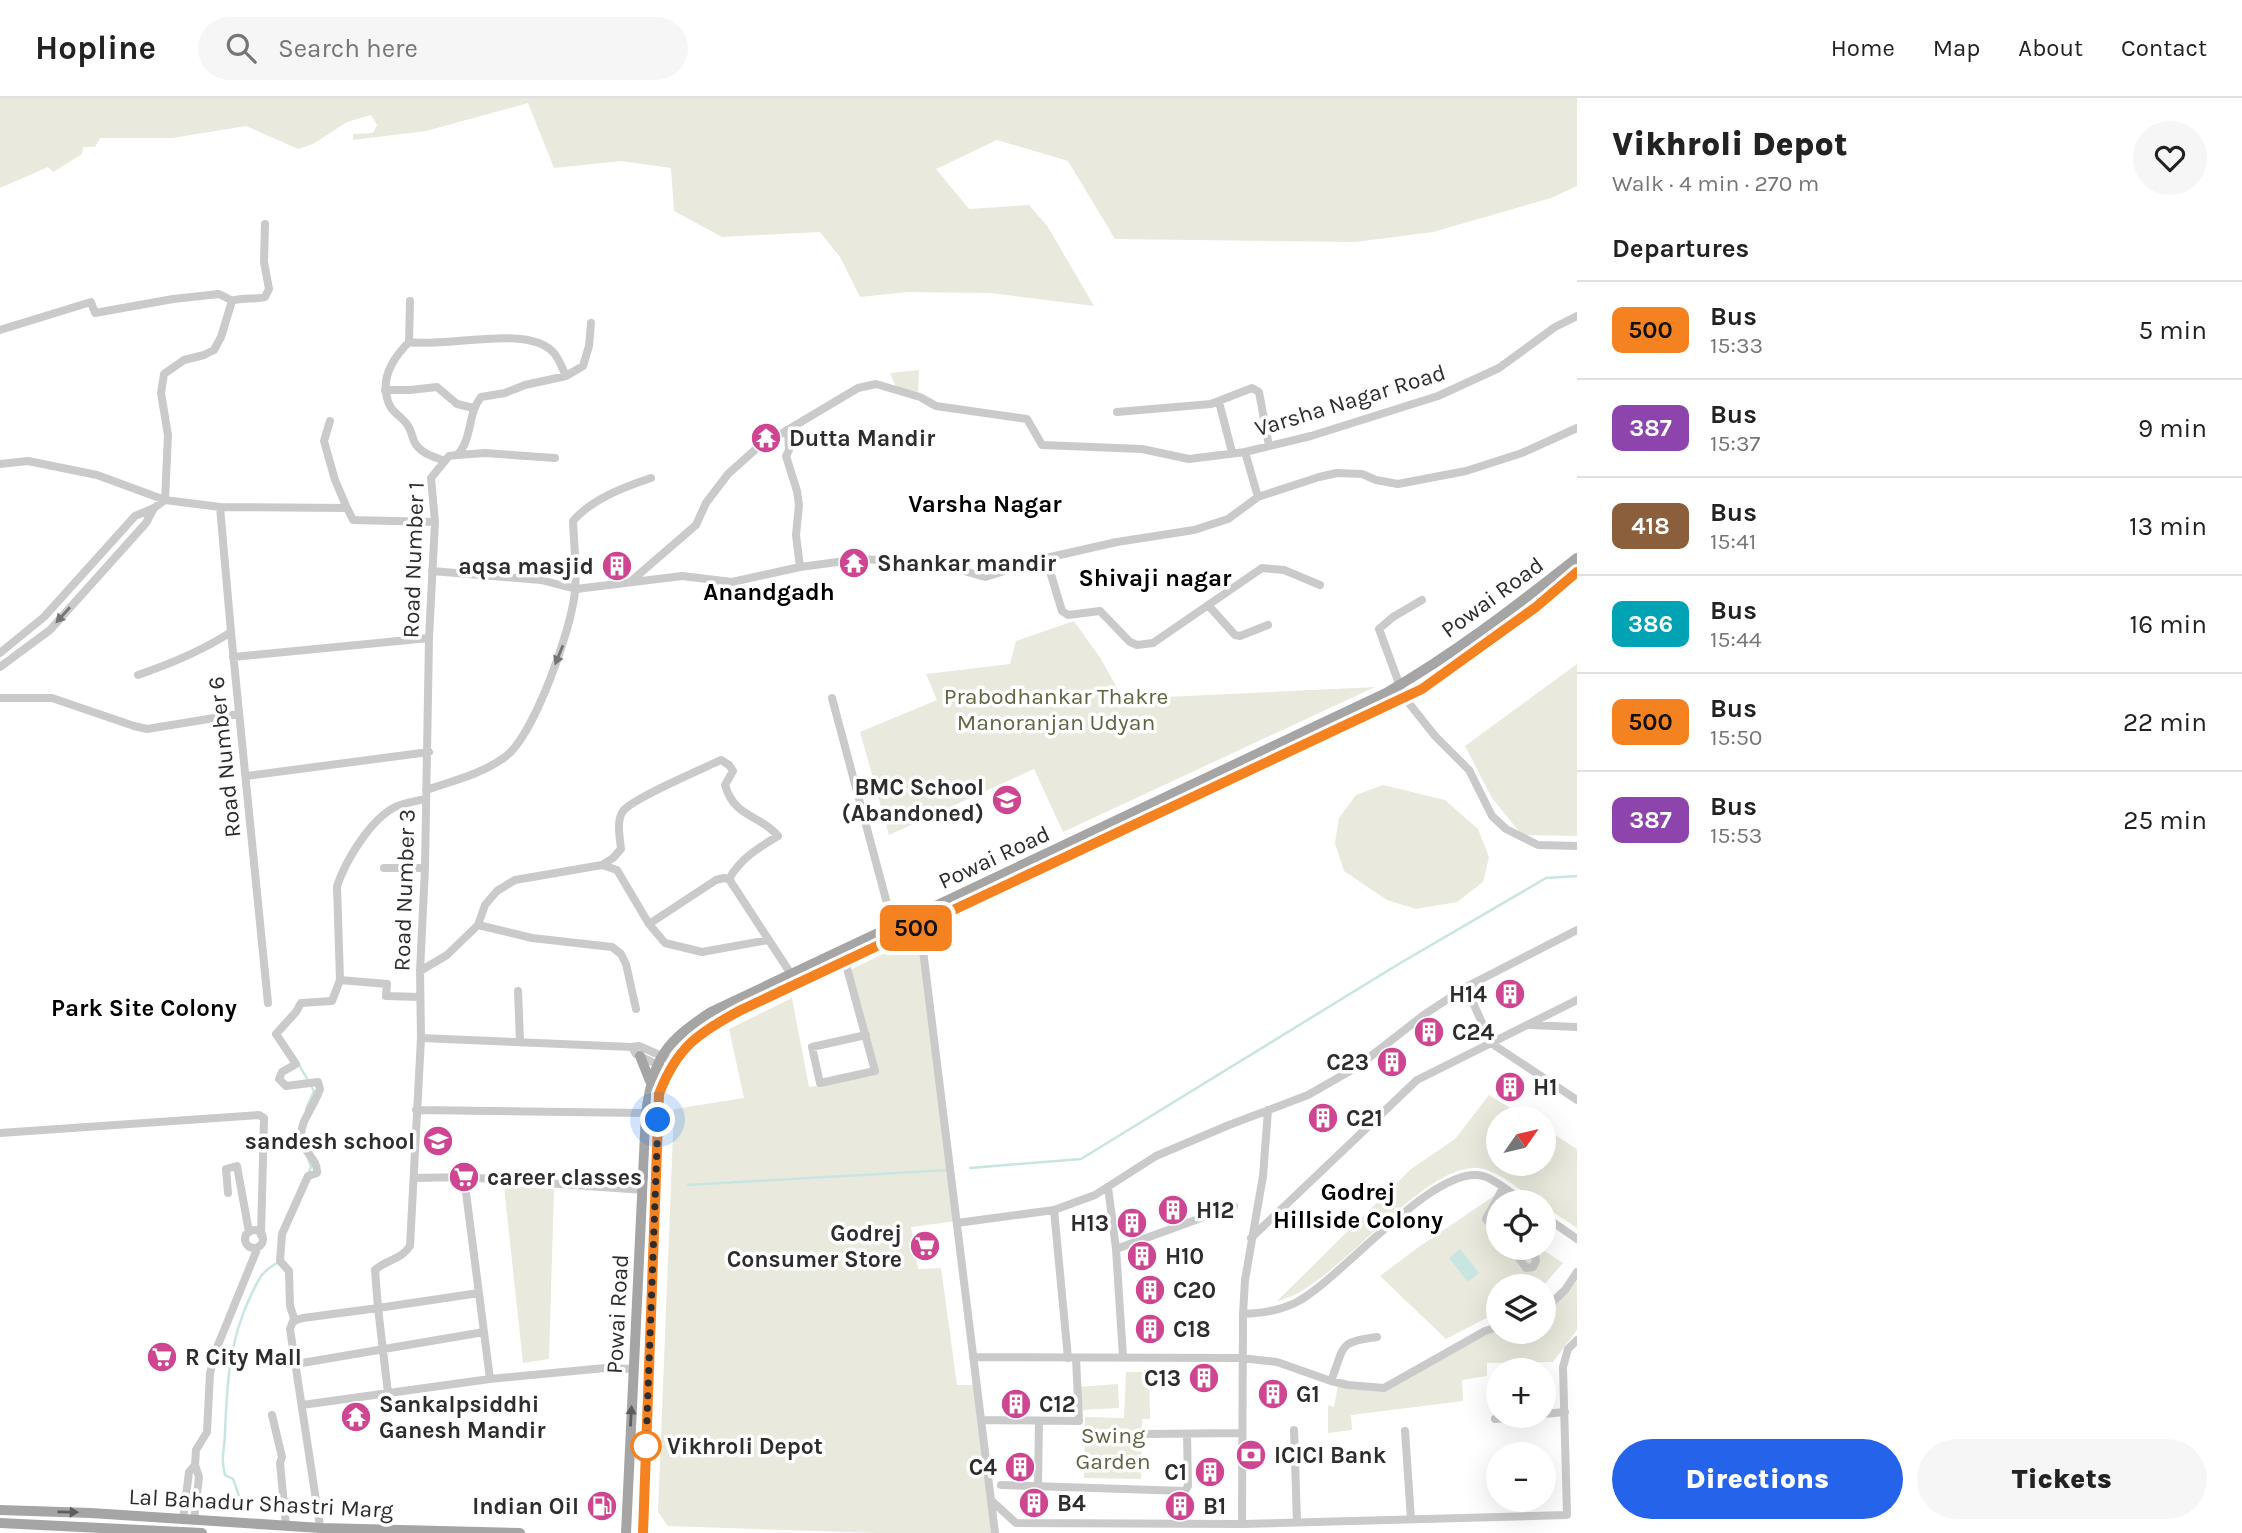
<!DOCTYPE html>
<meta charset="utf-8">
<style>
body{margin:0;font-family:Karla,sans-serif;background:#f6f6f6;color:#222;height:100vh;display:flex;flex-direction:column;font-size:26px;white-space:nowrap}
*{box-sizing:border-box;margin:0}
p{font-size:23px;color:#767676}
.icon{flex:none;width:38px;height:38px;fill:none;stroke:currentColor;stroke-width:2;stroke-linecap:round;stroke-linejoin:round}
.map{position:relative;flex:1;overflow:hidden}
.drawer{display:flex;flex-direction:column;background:#fff;width:665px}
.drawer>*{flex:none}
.badge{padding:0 14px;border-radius:10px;font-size:24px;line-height:46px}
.needle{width:46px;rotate:56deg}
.buttons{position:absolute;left:1486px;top:1008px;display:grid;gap:14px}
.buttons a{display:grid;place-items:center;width:70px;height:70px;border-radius:50%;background:#fff;box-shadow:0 7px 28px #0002;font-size:35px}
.you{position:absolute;width:35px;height:35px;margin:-18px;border:5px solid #fff;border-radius:50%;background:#1a73e8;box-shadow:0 0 0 10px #1a73e833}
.map>.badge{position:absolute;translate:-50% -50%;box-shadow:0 0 0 4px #fff}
h2{padding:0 35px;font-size:26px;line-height:63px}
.round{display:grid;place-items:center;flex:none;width:74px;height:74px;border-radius:37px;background:#f6f6f6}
.head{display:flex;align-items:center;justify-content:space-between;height:119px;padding:0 35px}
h1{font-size:33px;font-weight:800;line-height:52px}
.action{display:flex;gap:14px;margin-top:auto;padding:14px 35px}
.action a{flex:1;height:80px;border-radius:42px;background:#2563eb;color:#fff;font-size:28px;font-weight:800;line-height:80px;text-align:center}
.action a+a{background:#f6f6f6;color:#222}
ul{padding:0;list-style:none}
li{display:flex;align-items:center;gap:21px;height:98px;padding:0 35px;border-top:2px solid #e0e0e0}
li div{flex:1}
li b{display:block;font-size:26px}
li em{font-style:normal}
li .badge{min-width:77px;font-weight:700;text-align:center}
header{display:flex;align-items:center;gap:42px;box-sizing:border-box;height:98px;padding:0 35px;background:#fff;border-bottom:2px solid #e0e0e0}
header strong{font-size:33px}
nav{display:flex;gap:38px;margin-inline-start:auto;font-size:24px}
.search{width:490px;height:63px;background:#f6f6f6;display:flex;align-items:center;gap:18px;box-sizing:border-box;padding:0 24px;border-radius:38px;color:#767676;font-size:26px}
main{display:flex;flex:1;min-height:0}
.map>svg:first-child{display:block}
</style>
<header>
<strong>Hopline</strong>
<div class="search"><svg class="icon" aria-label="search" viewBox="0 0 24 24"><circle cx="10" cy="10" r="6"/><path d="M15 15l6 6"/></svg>Search here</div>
<nav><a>Home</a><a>Map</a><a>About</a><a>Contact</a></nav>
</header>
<main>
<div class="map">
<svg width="1577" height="1435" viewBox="0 0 1577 1435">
<rect width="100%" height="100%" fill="#fff"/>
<path fill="#e9e9dd" d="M0,0H1577V88L1551,100L1433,134L1355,144L1115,141L1068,63L997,42L936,71L969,111L1029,107L1048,129L1094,208L991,195L907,194L860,199L840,159L820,134L722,139L674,113L671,70L621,63L554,70L528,5L426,33L353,42V36L373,35L377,27L371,17L347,24L313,46L298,51L246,28L172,40H100L95,49H83L82,56L53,74L48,69L0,90Z
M919,272L918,294L896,289L890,275Z
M1074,523L1101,561L1123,601L1375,589L1063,734L1034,671L889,737L860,634L937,602L926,576L1010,566L1016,543Z
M1577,566V738L1522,737L1492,700L1465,648Z
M1383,687L1445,702L1478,731L1489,759L1483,784L1457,804L1416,811L1387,802L1344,773L1335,745L1339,720L1356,697Z
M922,837L957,1123L911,1129L918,1171L941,1170L957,1287H976L991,1435H878L668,1428L658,1414L674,1011L744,1000L729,931L792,900L809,989L873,978L850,872Z
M1489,997L1527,1020H1498V1066H1544V1030L1577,1051V1130L1544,1108V1104H1538C1522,1094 1505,1078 1487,1072C1429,1052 1338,1191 1277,1203L1411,1071L1455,1041Z
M504,1088L554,1091L549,1261L523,1265Z
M1497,1096L1508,1103L1498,1104V1150H1540L1563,1165L1543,1188H1498V1214L1446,1241L1380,1178L1420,1148Z
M1577,1178V1232L1553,1264L1487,1265V1278L1462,1282L1463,1303L1351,1317L1352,1332L1328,1335V1307L1334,1309L1338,1287H1386L1498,1231V1234H1544V1210Z
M1126,1274H1149L1150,1321H1142L1141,1381L1084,1380L1085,1319L1124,1320Z
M1118,1286L1119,1310L1080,1312L1078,1289Z"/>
<path fill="#c8e5e2" d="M1460,1151L1479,1175L1468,1184L1449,1160Z"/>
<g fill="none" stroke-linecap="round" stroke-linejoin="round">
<path stroke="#c8e5e2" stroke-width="2.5" d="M298,965L314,993L306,1011
M307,1057L311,1069L309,1074
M970,1070L1081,1061L1397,867L1546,780L1577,778
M688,1087L948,1072
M243,1409L233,1381L225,1377C220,1357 225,1353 225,1334C227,1285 229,1243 251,1197C259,1181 261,1174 277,1165"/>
<path stroke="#cacaca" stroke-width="8" d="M410,203L409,244C392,261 378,283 390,308C394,316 404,320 408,328C411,332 412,338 414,343C419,355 434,359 445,363
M0,232L91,204L95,215L173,201L219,196L233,203
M409,244C445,250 528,226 553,254C559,260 562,270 566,278
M385,292H410L437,289L457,306L474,310
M1219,304L1232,354
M1117,314L1211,306L1252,290L1259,294L1269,348
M330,323L324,343L335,382L347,410
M788,333L789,352L786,358L797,393L799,407L796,437L800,469
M457,357L485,355L555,360
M0,366L28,363L97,377L165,402L220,409L347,410L353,422L435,424
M1258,399L1245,354L1311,338L1438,298L1499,270L1555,229L1577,218
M220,409L231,534L268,905
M1046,460L1062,513L1068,517L1100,513L1130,544L1137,547L1153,545L1262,470L1284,472L1320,487
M432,473L541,482L576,491L682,478L732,484L800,469L860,461L936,465L985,479L1046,460L1117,444L1194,432L1228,421L1258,399L1319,379L1337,375L1362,376L1376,382L1398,386L1466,373L1522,355L1577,330
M630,484L696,427L706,405L728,376L757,350L858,290L876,286L920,299L936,308L1027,321L1042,347L1142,351L1189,361L1245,354
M1422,502L1393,519L1379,531L1404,599L1435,638L1469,672L1492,718L1506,731L1538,747L1577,748
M1208,507L1235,537L1240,538L1268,527
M0,555L44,519L135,418L154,410L165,402L168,337L161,295L164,276L184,262L204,257L214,252L221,239L232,203C243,199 254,202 265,199L269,191L264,164L265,126
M233,559L429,540
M0,569L50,532L146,425L154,410
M138,577C170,566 202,553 231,534
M0,600H52L134,628L147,631L239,616
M832,600L896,839
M246,678L429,654
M426,692C452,683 482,676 505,659C534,638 572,530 575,493C577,471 574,446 573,423C592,401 624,389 651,380
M602,767L613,760L621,751C620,740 616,723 623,713C633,700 702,671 721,662L729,667L733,673L725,687C735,721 760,716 778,738C758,750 741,760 729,781
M384,770H425
M649,826L716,782L724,780L729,781L791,876
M478,827L532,840L612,849L621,856L626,866L636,911
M923,852L995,1435
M845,863L875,973L820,985L812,949L866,937
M420,873L447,857L478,827L485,807L497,793L515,782L602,767L617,772L649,826L665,845L702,854L768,842
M340,882L387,886L386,898L420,899
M1466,889L1491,945L1577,1002
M518,893L520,944
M1531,927L1577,929
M421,940L632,949L639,948L673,963
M632,949L636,956L668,972
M416,1012L646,1015
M0,1035L259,1017L264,1020L261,1137
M464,1079L490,1281
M415,1080L464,1079L643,1092
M1108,1089L1116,1151L1123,1259
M228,1095L226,1071L237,1068L249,1134
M1502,1104L1509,1094
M1524,1104C1512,1096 1497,1082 1483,1078C1434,1065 1340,1183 1295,1205C1278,1213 1262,1215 1243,1216L1242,1426L1567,1417L1563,1269L1568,1251L1577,1242
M1054,1112L1068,1260
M1544,1118L1577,1141
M957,1125L1054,1112L1095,1097L1156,1058L1229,1027L1308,997L1357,969L1425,916L1466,889L1577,832
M1496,1129L1492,1124L1498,1111
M245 1141a9 9 0 1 1 18 0a9 9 0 1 1-18 0Z
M1498,1136L1486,1121L1503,1090
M1251,1140L1417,982L1577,902
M1116,1151L1234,1108
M1517,1157L1526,1170L1533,1169L1536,1163L1535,1158L1524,1150
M1544,1212L1565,1192L1577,1174
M1243,1216L1245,1182L1263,1078L1268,1012
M295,1223L290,1208L289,1173L280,1163L282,1136L308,1078L317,1075C318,1060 302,1054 301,1039C300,1023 315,1007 320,991L318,984L286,988L279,981L282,974L296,966L276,936L296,914L301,905L332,903L340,882L337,788C346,762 370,722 395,709C404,705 416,703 426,701
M973,1259L1241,1260L1277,1264L1331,1283L1348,1287L1384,1290L1485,1233L1498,1229
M296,1266L484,1234
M1331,1283C1345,1248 1337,1244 1377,1239
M388,1295L378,1210L479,1195
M302,1307L490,1281L605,1270L633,1271
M1544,1316L1565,1314
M272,1317L282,1359L280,1365L286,1428
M1495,1321L1528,1318
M981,1322L1079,1323L1076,1260
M1294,1332L1297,1424
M1405,1333L1411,1421
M1144,1336L1242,1335
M1001,1387L1185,1393L1188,1388L1187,1336
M1038,1388L1039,1323
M993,1404L1016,1425L1242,1426
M183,1422L189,1374L195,1367
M194,1422L199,1379L195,1367L196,1352L207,1334L210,1275L218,1247L258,1149
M321,1435L290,1231L293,1223L303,1220L378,1210L375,1172C386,1162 402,1161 410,1148L421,940L420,873L425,770L429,540L435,424L431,380L449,358L457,357C473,341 467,316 481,299L505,295L525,287L566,278L583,268L589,248L591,225"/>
<path stroke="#a5a5a5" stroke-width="10" d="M640,958L650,983
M0,1412L91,1415L321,1430L520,1435
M0,1425L202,1435
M626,1435L646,1015C654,960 664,945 711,914L1386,595C1454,556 1516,508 1577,460
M643,1435L659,996C678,948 697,936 741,912L1422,591L1536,509L1577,474"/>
</g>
<defs><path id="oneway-solid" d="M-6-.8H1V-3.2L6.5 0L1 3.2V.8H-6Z" transform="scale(1.75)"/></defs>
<g fill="#747474">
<use href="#oneway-solid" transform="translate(63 517) rotate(132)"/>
<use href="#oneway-solid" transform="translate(559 557) rotate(112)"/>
</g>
<g fill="#5d5d5d">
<use href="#oneway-solid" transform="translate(631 1318) rotate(-87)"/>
<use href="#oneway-solid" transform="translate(68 1414) rotate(1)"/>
</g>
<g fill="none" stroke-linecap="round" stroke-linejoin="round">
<g stroke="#fff" stroke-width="16">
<path id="line" d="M643,1435L659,996C677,949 698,935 741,912L1422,591L1536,509L1577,474"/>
</g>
<use href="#line" stroke="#f58220" stroke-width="10"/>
<path stroke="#2d2d2d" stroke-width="7" stroke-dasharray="0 12.6" d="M646,1348L658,1022"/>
</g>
<defs>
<g id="temple-disc" transform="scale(1.575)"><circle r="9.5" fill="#ce4691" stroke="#fff"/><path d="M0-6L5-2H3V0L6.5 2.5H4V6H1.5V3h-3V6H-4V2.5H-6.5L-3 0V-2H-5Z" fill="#fff"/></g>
<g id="building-disc" transform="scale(1.575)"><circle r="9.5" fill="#ce4691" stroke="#fff"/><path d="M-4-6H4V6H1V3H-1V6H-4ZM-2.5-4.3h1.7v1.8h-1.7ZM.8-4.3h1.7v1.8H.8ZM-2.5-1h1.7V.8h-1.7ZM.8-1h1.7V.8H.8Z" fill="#fff"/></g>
<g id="school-disc" transform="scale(1.575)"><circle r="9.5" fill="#ce4691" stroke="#fff"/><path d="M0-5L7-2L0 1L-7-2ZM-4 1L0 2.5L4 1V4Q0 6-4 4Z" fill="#fff"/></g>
<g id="supermarket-disc" transform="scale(1.575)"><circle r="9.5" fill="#ce4691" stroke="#fff"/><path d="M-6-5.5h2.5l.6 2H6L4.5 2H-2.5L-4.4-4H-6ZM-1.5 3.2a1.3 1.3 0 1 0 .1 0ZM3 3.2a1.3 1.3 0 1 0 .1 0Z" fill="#fff"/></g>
<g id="bank-disc" transform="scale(1.575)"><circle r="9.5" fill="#ce4691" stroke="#fff"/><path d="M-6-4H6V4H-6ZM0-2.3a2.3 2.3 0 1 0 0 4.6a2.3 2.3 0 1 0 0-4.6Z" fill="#fff"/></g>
<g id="fuel-disc" transform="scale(1.575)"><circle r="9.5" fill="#ce4691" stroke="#fff"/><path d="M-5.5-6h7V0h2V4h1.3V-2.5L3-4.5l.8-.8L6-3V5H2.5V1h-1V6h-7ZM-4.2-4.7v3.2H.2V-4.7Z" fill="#fff"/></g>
</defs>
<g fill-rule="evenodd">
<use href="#temple-disc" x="766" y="340"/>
<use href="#temple-disc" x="854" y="465"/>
<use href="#building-disc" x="617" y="468"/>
<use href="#school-disc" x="1007" y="702"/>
<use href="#building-disc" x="1510" y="896"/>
<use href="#building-disc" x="1429" y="934"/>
<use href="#building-disc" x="1392" y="964"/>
<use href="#building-disc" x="1510" y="989"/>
<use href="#building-disc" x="1323" y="1020"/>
<use href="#school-disc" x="438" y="1043"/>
<use href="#supermarket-disc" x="464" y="1079"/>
<use href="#building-disc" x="1173" y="1112"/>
<use href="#building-disc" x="1132" y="1125"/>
<use href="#supermarket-disc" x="925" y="1148"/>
<use href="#building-disc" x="1142" y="1158"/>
<use href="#building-disc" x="1150" y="1192"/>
<use href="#building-disc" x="1150" y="1231"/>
<use href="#supermarket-disc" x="162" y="1259"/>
<use href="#building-disc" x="1204" y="1280"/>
<use href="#building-disc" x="1273" y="1296"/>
<use href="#building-disc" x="1016" y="1306"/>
<use href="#temple-disc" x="356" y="1319"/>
<use href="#bank-disc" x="1251" y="1357"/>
<use href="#building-disc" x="1020" y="1369"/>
<use href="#building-disc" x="1210" y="1374"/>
<use href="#building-disc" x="1034" y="1405"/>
<use href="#fuel-disc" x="602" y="1408"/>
<use href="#building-disc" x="1180" y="1408"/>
</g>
<circle fill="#fff" stroke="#f58220" stroke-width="3.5" cx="646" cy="1348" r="14"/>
<g text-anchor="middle" stroke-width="7" stroke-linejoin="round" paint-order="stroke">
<g font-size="23" fill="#2d2d2d" stroke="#fff">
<text transform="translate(1350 302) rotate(-17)" y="8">Varsha Nagar Road</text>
<text transform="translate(413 462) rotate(-88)" y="8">Road Number 1</text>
<text transform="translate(1492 499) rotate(-36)" y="8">Powai Road</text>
<text transform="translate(224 659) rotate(-96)" y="8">Road Number 6</text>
<text transform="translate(994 759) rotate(-25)" y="8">Powai Road</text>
<text transform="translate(404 792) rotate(-88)" y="8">Road Number 3</text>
<text transform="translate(617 1216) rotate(-87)" y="8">Powai Road</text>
<text transform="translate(261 1405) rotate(3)" y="8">Lal Bahadur Shastri Marg</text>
</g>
<g font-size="23" font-weight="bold" fill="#2d2d2d" stroke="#fff" text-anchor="start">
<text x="789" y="348">Dutta Mandir</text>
<text x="877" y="473">Shankar mandir</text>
<text x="594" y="476" text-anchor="end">aqsa masjid</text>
<text x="984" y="697" text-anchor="end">BMC School<tspan x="984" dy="26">(Abandoned)</tspan></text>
<text x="1487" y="904" text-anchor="end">H14</text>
<text x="1452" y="942">C24</text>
<text x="1369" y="972" text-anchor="end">C23</text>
<text x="1533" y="997">H1</text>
<text x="1346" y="1028">C21</text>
<text x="415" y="1051" text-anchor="end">sandesh school</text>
<text x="487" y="1087">career classes</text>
<text x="1196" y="1120">H12</text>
<text x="1109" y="1133" text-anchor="end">H13</text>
<text x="902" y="1143" text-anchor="end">Godrej<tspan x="902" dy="26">Consumer Store</tspan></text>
<text x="1165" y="1166">H10</text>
<text x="1173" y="1200">C20</text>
<text x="1173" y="1239">C18</text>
<text x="185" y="1267">R City Mall</text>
<text x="1181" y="1288" text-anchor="end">C13</text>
<text x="1296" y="1304">G1</text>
<text x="379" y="1314">Sankalpsiddhi<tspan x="379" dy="26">Ganesh Mandir</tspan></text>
<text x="1039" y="1314">C12</text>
<text x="1274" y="1365">ICICI Bank</text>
<text x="997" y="1377" text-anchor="end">C4</text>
<text x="1187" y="1382" text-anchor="end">C1</text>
<text x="1057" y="1413">B4</text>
<text x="579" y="1416" text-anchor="end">Indian Oil</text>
<text x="1203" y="1416">B1</text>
</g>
<g font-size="23" fill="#616341" stroke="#fff">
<text x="1056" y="606">Prabodhankar Thakre<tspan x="1056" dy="26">Manoranjan Udyan</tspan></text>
<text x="1113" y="1345">Swing<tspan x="1113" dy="26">Garden</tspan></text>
</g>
<g font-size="23" font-weight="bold" fill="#2d2d2d" stroke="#fff" text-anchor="start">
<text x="667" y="1356">Vikhroli Depot</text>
</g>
<g font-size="24" font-weight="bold" fill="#000" stroke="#fff">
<text x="985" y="414">Varsha Nagar</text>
<text x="1155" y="488">Shivaji nagar</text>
<text x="769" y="502">Anandgadh</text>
<text x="144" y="918">Park Site Colony</text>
<text x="1358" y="1102">Godrej<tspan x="1358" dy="28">Hillside Colony</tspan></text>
</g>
</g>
</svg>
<div class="buttons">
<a><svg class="needle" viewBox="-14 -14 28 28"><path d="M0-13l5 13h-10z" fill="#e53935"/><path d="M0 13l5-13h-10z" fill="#767676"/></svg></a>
<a><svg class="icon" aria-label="locate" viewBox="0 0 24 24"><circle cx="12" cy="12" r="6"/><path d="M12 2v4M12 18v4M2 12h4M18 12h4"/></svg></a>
<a><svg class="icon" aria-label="layers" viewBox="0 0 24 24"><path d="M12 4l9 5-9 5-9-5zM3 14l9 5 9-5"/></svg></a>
<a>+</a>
<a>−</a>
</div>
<div class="you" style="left:658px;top:1022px"></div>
<b class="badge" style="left:916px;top:830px;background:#f58220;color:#111">500</b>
</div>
<section class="drawer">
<div class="head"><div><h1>Vikhroli Depot</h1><p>Walk · 4 min · 270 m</p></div><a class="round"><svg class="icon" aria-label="heart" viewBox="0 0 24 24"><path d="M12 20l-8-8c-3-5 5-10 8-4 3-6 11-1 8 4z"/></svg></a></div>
<h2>Departures</h2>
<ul>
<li><span class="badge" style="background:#f58220;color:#111">500</span><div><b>Bus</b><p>15:33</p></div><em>5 min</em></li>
<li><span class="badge" style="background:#8e44ad;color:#fff">387</span><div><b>Bus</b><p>15:37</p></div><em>9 min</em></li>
<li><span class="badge" style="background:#8b5e3c;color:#fff">418</span><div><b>Bus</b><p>15:41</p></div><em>13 min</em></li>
<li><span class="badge" style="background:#00a3b4;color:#fff">386</span><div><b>Bus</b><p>15:44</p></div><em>16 min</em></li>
<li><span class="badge" style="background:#f58220;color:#111">500</span><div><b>Bus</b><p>15:50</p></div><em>22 min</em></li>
<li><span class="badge" style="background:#8e44ad;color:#fff">387</span><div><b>Bus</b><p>15:53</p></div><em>25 min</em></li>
</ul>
<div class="action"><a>Directions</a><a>Tickets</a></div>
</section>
</main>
